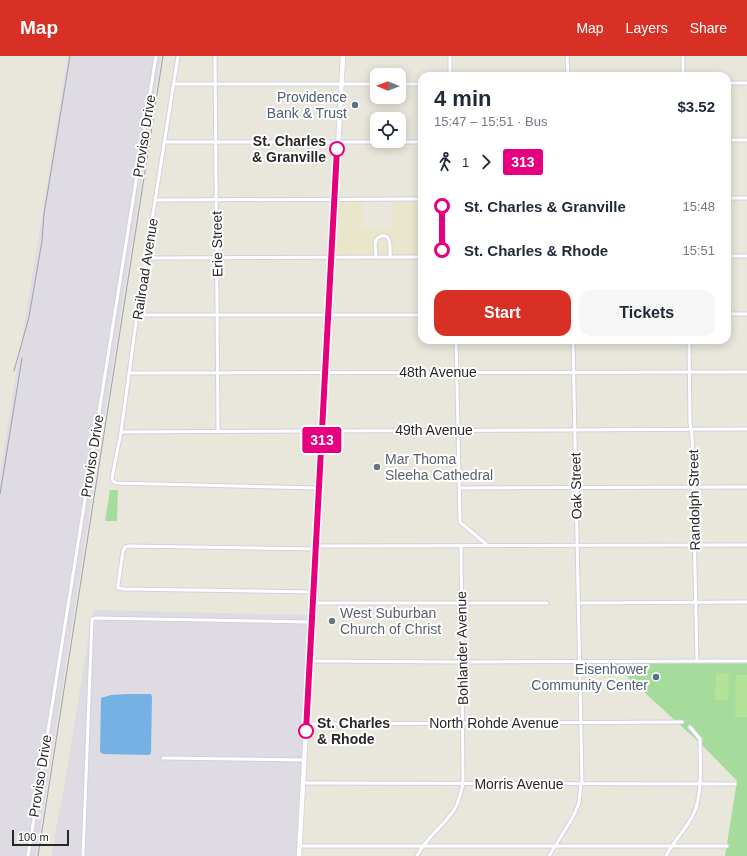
<!DOCTYPE html>
<meta charset="utf-8">
<style>
body{margin:0;font-family:Helvetica,sans-serif;background:#f6f6f7;color:#1f2937;height:100vh;display:flex;flex-direction:column;font-size:15px;white-space:nowrap}
*{box-sizing:border-box;margin:0}
p{font-size:13px;color:#747a83}
.icon{flex:none;width:22px;height:22px;fill:none;stroke:currentColor;stroke-width:2;stroke-linecap:round;stroke-linejoin:round}
.map{position:relative;flex:1;overflow:hidden}
.side{position:absolute;left:418px;top:16px;width:313px;height:272px;display:flex;flex-direction:column;background:#fff;border-radius:12px;box-shadow:0 2px 10px #0003}
.side>*{flex:none}
.badge{padding:0 8px;border-radius:3px;font-size:14px;line-height:26px}
.needle{width:26px;rotate:271deg}
.fabs{position:absolute;left:370px;top:12px;display:grid;gap:8px}
.fabs a{display:grid;place-items:center;width:36px;height:36px;border-radius:8px;background:#fff;box-shadow:0 2px 10px #0003;font-size:20px}
.scale{position:absolute;left:12px;bottom:10px;width:57px;box-sizing:border-box;padding-left:4px;border:2px solid #282828;border-top:0;font-size:11px;line-height:14px;white-space:nowrap;color:#282828;-webkit-text-stroke:3px #fff;paint-order:stroke}
.map>.badge{position:absolute;translate:-50% -50%;box-shadow:0 0 0 2px #fff}
.legs{display:flex;align-items:center;gap:6px;height:44px;padding:0 16px;font-size:13px}
.legs p{margin-inline-start:auto}
.summary{display:flex;align-items:center;justify-content:space-between;height:68px;padding:0 16px}
h1{font-size:22px;font-weight:800;line-height:30px}
.primary-button{display:flex;gap:8px;margin-top:auto;padding:8px 16px}
.primary-button a{flex:1;height:46px;border-radius:12px;background:#d93025;color:#fff;font-size:16px;font-weight:800;line-height:46px;text-align:center}
.primary-button a+a{background:#f6f6f7;color:#1f2937}
ul{padding:0 16px;list-style:none}
li{display:flex;align-items:center;gap:14px;height:44px;font-size:15px}
li i{display:grid;place-items:center;width:6px;height:100%;margin:0 5px;background:currentColor}
li i::after{content:'';width:10px;height:10px;margin:-5px;border:3px solid;border-radius:50%;background:#fff}
li p{margin-inline-start:auto}
li:first-child i{background:linear-gradient(#0000 50%,currentColor 0)}
li:last-child i{background:linear-gradient(currentColor 50%,#0000 0)}
header{display:flex;align-items:center;gap:24px;box-sizing:border-box;height:56px;padding:0 20px;background:#d93025;color:#fff}
header strong{font-size:19px}
nav{display:flex;gap:22px;margin-inline-start:auto;font-size:14px}
.map>svg:first-child{display:block}
</style>
<header>
<strong>Map</strong>
<nav><a>Map</a><a>Layers</a><a>Share</a></nav>
</header>
<div class="map">
<svg width="747" height="800" viewBox="0 0 747 800">
<rect width="100%" height="100%" fill="#e9e6db"/>
<path fill="#dfdbe2" d="M68,0H161L36,800H0V418Z
M93,554L312,559L298,800H51L64,731Z"/>
<path fill="#eae6cb" d="M420,144L422,200H333L336,145H363L362,172L392,173L393,145Z"/>
<path fill="#a5dc9c" d="M110,434H118L117,465H105Z
M747,606V800H725L737,725L701,688L612,607Z"/>
<path fill="#b4e298" d="M716,617L729,618L728,644H715Z
M736,619H747V661H735Z"/>
<path fill="#76b1e3" d="M128,638H151L152,641L151,697L149,699L103,698L100,696L101,642L111,639Z"/>
<g fill="none" stroke-linecap="round" stroke-linejoin="round">
<g stroke="#d1d0e0" stroke-width="5">
<path id="street" d="M178,0L137,259L121,376L112,422L113,425L116,427L319,432
M215,0L218,375
M450,0V20
M567,0L568,20
M683,0V20
M727,27H747
M173,28H377
M399,28H422
M727,84H747
M164,86H422
M727,142H747
M156,144L422,143
M727,200H747
M376,201C376,196 374,188 376,184C377,182 379,181 381,180C392,177 390,194 390,200
M147,202L422,201
M727,258H747
M137,259H422
M456,284L460,466L486,488
M689,284L690,367L692,379L697,605
M129,317L747,316
M121,376L747,373
M459,432L747,431
M316,490L747,489
M313,536L124,533L118,532V529L123,495L125,491L129,490L316,493
M313,547H547
M578,547L747,546
M310,605L463,606L747,605
M306,668L682,666
M163,702L304,704
M303,727L735,728
M300,790H727
M28,800L156,0
M83,800L92,563L96,562L312,566
M417,800C427,780 443,771 454,754C459,746 461,737 463,728L461,489
M549,800L573,761L579,747L581,728H582L573,284
M666,800C673,785 686,774 693,759C703,740 700,704 700,683L690,671"/>
</g>
<g stroke="#d1d0e0" stroke-width="6">
<path id="secondary" d="M299,800L343,0"/>
</g>
<use href="#street" stroke="#fff" stroke-width="3"/>
<use href="#secondary" stroke="#fff" stroke-width="4.5"/>
<path stroke="#9f9eb1" stroke-width="1" d="M14,315L29,261L42,185L44,158L70,0
M0,438L22,302
M38,800L163,0"/>
</g>
<g fill="none" stroke-linecap="round" stroke-linejoin="round">
<g stroke="#fff" stroke-width="9">
<path id="line-1" d="M306,675L337,93"/>
</g>
<use href="#line-1" stroke="#e6007e" stroke-width="6"/>
</g>
<g fill="#5c6f8a" stroke="#fff" stroke-width="1.5">
<circle cx="355" cy="49" r="4"/>
<circle cx="656" cy="621" r="4"/>
</g>
<g fill="#fff" stroke="#e6007e" stroke-width="2">
<circle cx="337" cy="93" r="7"/>
<circle cx="306" cy="675" r="7"/>
</g>
<g fill="#6b7280" stroke="#fff" stroke-width="1.5">
<circle cx="377" cy="411" r="4"/>
<circle cx="332" cy="565" r="4"/>
</g>
<g text-anchor="middle" stroke-width="4" stroke-linejoin="round" paint-order="stroke">
<g font-size="14" fill="#4e5e75" stroke="#fff" text-anchor="end">
<text x="347" y="46">Providence<tspan x="347" dy="16">Bank &amp; Trust</tspan></text>
<text x="648" y="618">Eisenhower<tspan x="648" dy="16">Community Center</tspan></text>
</g>
<g font-size="14" fill="#282828" stroke="#fff">
<text transform="translate(144 80) rotate(-81)" y="5">Proviso Drive</text>
<text transform="translate(217 188) rotate(-91)" y="5">Erie Street</text>
<text transform="translate(145 213) rotate(-81)" y="5">Railroad Avenue</text>
<text x="438" y="321">48th Avenue</text>
<text x="434" y="379">49th Avenue</text>
<text transform="translate(92 400) rotate(-81)" y="5">Proviso Drive</text>
<text transform="translate(576 430) rotate(-91)" y="5">Oak Street</text>
<text transform="translate(694 444) rotate(-91)" y="5">Randolph Street</text>
<text transform="translate(462 592) rotate(-91)" y="5">Bohlander Avenue</text>
<text x="494" y="672">North Rohde Avenue</text>
<text transform="translate(40 720) rotate(-81)" y="5">Proviso Drive</text>
<text x="519" y="733">Morris Avenue</text>
</g>
<g font-size="14" font-weight="bold" fill="#282828" stroke="#fff" text-anchor="end">
<text x="326" y="90">St. Charles<tspan x="326" dy="16">&amp; Granville</tspan></text>
<text x="317" y="672" text-anchor="start">St. Charles<tspan x="317" dy="16">&amp; Rhode</tspan></text>
</g>
<g font-size="14" fill="#5b616d" stroke="#fff" text-anchor="start">
<text x="385" y="408">Mar Thoma<tspan x="385" dy="16">Sleeha Cathedral</tspan></text>
<text x="340" y="562">West Suburban<tspan x="340" dy="16">Church of Christ</tspan></text>
</g>
</g>
</svg>
<div class="fabs">
<a><svg class="needle" viewBox="-14 -14 28 28"><path d="M0-13l5 13h-10z" fill="#e53935"/><path d="M0 13l5-13h-10z" fill="#747a83"/></svg></a>
<a><svg class="icon" aria-label="locate" viewBox="0 0 24 24"><circle cx="12" cy="12" r="6"/><path d="M12 2v4M12 18v4M2 12h4M18 12h4"/></svg></a>
</div>
<div class="scale">100 m</div>
<b class="badge" style="left:322px;top:384px;background:#e6007e;color:#fff">313</b>
<section class="side">
<div class="summary"><div><h1>4 min</h1><p>15:47 – 15:51 · Bus</p></div><b>$3.52</b></div>
<div class="legs"><svg class="icon" aria-label="walk" viewBox="0 0 24 24"><circle cx="13" cy="4" r="2"/><path d="M13 8l-2 6 4 7M11 14l-3 7M7 12l3-4h3l4 4"/></svg>1<svg class="icon" aria-label="forward" viewBox="0 0 24 24"><path d="M9 5l7 7-7 7"/></svg><b class="badge" style="background:#e6007e;color:#fff">313</b></div>
<ul>
<li><i style="color:#e6007e"></i><b>St. Charles &amp; Granville</b><p>15:48</p></li>
<li><i style="color:#e6007e"></i><b>St. Charles &amp; Rhode</b><p>15:51</p></li>
</ul>
<div class="primary-button"><a>Start</a><a>Tickets</a></div>
</section>
</div>
